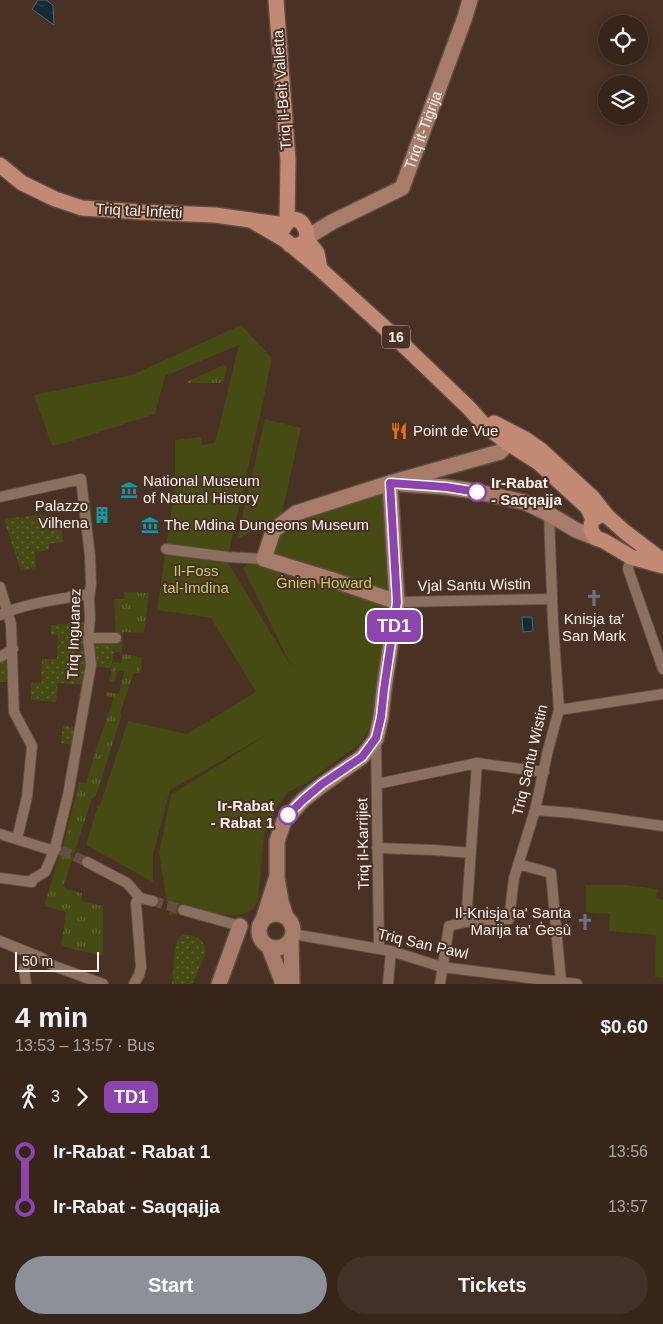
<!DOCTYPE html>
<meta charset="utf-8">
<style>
body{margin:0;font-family:Arial,sans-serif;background:#423127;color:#f1f3f6;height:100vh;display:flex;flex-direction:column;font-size:19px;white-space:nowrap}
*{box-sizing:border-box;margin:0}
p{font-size:16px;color:#aaa5a2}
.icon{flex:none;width:28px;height:28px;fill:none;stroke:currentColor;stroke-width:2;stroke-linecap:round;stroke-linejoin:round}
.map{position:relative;height:984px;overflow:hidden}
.sheet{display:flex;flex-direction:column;background:#37251a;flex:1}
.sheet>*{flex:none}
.badge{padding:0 10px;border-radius:8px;font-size:18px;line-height:32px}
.controls{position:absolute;left:598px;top:15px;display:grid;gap:10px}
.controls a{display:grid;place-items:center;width:50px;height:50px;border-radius:50%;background:#37251a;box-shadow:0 2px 12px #0003,0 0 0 1px #514239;font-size:25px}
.scale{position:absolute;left:15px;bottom:12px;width:84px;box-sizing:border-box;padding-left:5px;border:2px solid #fef1ea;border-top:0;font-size:14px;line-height:18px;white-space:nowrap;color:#fef1ea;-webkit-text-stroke:4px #493123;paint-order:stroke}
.map>.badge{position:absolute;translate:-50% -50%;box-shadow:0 0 0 2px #fff}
.legs{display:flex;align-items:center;gap:8px;height:55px;padding:0 15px;font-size:16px}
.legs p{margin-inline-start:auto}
.overview{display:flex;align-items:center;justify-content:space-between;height:85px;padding:0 15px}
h1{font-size:28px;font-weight:600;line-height:38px}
.primary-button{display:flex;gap:10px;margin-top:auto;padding:10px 15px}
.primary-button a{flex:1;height:58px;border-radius:30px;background:#8c9099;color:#fff;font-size:20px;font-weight:600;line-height:58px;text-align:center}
.primary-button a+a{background:#423127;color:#f1f3f6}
ul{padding:0 15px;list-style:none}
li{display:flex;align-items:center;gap:18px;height:55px;font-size:19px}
li i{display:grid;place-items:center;width:8px;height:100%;margin:0 6px;background:currentColor}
li i::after{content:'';width:12px;height:12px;margin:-6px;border:4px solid;border-radius:50%;background:#37251a}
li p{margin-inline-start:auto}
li:first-child i{background:linear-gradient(#0000 50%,currentColor 0)}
li:last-child i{background:linear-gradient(currentColor 50%,#0000 0)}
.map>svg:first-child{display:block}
</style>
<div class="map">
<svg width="663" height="984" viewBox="0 0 663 984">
<defs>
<pattern id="grass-tufts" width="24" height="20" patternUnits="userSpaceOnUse" patternTransform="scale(1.25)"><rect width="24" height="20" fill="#464b14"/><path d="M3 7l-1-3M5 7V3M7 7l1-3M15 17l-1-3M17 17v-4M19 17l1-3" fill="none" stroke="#626536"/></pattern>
<pattern id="garden-dots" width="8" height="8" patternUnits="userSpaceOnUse" patternTransform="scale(1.25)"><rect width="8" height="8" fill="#464b14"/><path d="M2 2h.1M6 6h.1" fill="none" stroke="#626536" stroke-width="1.8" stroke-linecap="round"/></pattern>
<pattern id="water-ripples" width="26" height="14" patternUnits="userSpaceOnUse" patternTransform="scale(1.25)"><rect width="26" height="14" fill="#112b38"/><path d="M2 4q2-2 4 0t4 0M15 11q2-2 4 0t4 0" fill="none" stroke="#29404b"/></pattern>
</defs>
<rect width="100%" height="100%" fill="#493123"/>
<path fill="url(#grass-tufts)" d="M224,365L227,366L223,383H188V381Z
M124,592L149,593L144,633L123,632L122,652H115L116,638L114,599H125Z
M123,654L142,657L140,673H134L120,713L121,717L96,796L92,798L64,885L66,889L82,893L81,901L103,906V956L61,946L66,912L44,906L61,850V848H63L79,782L86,783L97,746L111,707L113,697L106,696L107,692L119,694L124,672L117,670L115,682L109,681L113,662L121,663Z"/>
<path fill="#464b14" d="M241,325L272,358L264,397L227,561L293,669L243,568L297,518L387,487L390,606L372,722L361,743L303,785L288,792L279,804L267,827L264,835L258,900L253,910C232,921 207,911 184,907L182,913L169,915L159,853L171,795L268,734L170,790L153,854V882L86,845L98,805H100L128,721L187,734L256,692L211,618L157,610L175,487V440L201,437L202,445L215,443L239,345L165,376L155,414L72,441L52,446L34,395L132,375Z
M265,419L301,428L282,514L237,540Z
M586,885H626L658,889L656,898L663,900V978L655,977L656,935L609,931L610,914L586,913Z"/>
<path fill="url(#garden-dots)" d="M46,514L48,523L61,522L63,542L49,544V550L35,552L36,568L21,571L4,519Z
M85,622L87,667L85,685L58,683L56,702L31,700V683H41L42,659H57L58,635H51V625Z
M92,641L116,642L111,668L93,666Z
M10,655L11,682H0V661Z
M63,725L78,728L75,745L61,743Z
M182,935C194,933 206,940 206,953L192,984H172L175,946L177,941Z"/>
<path fill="url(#water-ripples)" stroke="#58666d" d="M38,0H46L53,5L54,25L32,9Z
M522,617H532L533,631L523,632Z"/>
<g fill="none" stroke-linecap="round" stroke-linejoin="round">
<path stroke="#644e41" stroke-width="10" stroke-dasharray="10 5" stroke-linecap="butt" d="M61,850L87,862
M153,901L183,910"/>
<g stroke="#604c41" stroke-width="12">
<path id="street" d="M0,497L81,479L90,556L91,584L89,599L90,619L88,638L91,665L68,795L55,848
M166,549L228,557L264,559
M631,557L628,569L663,669
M0,587L11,624L14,712L32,746L27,797L17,839
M397,602L552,599
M0,615C25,603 61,599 89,594
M88,638H116
M0,657L13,649
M559,710L663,694
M376,739L379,949
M377,784L477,763L544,772
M535,810L572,813L663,826
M0,834L54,851L55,848H56
M377,848L434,850L471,853
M87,862L127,883L140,898
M518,864L551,873L561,982
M0,878L32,882L33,879L45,872L54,851
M140,898L153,901
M183,910L240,926
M466,922L477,763
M293,934L391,951L442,967L577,984
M0,941L42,958L54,966L103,984
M26,984L24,969L29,954
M134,984L139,975L141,967L136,903L138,899L140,898
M388,984L391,951
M440,984L449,926L466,922L509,919L514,878L535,810L548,750L559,710L553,623L549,514"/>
</g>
<g stroke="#604c41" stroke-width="18">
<g id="secondary">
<path id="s1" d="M306,238L332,222L402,188L465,17L470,0"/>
<path d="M402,484L446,487L474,491L524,502L549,514L576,530L596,538"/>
<path d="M397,602L336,581L264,559L273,531L296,513L390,483L500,452L508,443"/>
<circle cx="276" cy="931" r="17"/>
<path d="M286,917L281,901L277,878V841L284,821L303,800L322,785L362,757L376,739L381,717L384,689L397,602L390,483"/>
<path d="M263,920L276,879"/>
<path d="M291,940L292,984"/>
<path d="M269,947L282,981V984"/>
<path d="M219,984L240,926"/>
</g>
</g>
<g stroke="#604c41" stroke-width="18">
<path id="primary" d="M276,0L288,160L287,223
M0,165L22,183L55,199L82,208L140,212L215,215L285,225
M251,220L285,240L320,269L395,337L469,408L484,425L508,443L539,463L587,507L593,519
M283,229C298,199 324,250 290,245
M306,239L317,253L320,269
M494,423L525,439L542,451L592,497L607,516L625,532L663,561
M601,515L593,519C589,527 591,531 596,538L604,541L631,557L663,566"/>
</g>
<use href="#street" stroke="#8b6f5f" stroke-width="10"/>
<use href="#secondary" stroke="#a77c6a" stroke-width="15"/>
<use href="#primary" stroke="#c28975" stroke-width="15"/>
</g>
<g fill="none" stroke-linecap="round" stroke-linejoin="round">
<g stroke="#fff" stroke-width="11">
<path id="line-1" d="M288,815L303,800L322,784L362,757L376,738L381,717L384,689L397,602L390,483L446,487L477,492"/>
</g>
<use href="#line-1" stroke="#8e44ad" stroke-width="8"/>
</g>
<defs>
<g id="restaurant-bare" transform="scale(1.35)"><path d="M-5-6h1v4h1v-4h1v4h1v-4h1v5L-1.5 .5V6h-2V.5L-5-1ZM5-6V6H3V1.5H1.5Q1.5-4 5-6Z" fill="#e8710a" stroke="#493123" stroke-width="2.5" paint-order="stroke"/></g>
<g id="museum-bare" transform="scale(1.35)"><path d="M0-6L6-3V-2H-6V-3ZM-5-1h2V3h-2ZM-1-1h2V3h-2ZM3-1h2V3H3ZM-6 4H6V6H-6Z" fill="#0f9aa8" stroke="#493123" stroke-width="2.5" paint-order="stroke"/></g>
<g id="building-bare" transform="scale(1.35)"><path d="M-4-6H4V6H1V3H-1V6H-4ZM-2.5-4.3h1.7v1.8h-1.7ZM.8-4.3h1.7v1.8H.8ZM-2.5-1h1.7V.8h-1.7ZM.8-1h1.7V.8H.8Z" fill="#0f9aa8" stroke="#493123" stroke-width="2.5" paint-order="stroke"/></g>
<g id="church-bare" transform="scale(1.35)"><path d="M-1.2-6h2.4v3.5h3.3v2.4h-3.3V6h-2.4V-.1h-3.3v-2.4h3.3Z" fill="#6b7280" stroke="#493123" stroke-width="2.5" paint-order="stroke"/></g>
</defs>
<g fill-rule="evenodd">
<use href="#restaurant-bare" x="399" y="431"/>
<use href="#museum-bare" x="129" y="490"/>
<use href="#building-bare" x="102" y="515"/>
<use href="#museum-bare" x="150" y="525"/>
<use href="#church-bare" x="594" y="598"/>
<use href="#church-bare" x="585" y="922"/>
</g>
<g fill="#fff" stroke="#8e44ad" stroke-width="2.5">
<circle cx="477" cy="492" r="9"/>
<circle cx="288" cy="815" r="9"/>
</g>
<g text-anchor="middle" stroke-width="4" stroke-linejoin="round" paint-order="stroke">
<rect fill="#493123" stroke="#c8b7ae" stroke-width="1" x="382" y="325.5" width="28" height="23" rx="4"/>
<g font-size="14" font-weight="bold" fill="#fef1ea">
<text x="396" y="342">16</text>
</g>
<g font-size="15" fill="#fef1ea" stroke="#493123">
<text transform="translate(282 90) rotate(-94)" y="5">Triq il-Belt Valletta</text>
<text dy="5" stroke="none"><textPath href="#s1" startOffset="170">Triq it-Tiġrija</textPath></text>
<text transform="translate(139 211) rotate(3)" y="5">Triq tal-Infetti</text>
<text transform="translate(474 585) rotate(-1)" y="5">Vjal Santu Wistin</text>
<text transform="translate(74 634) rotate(-88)" y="5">Triq Inguanez</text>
<text transform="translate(530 760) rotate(-77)" y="5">Triq Santu Wistin</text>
<text transform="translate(363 844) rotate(-91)" y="5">Triq il-Karrijiet</text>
<text transform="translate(423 944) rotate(13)" y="5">Triq San Pawl</text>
</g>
<g font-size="15" fill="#fef1ea" stroke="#493123" text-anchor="start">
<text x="413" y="436">Point de Vue</text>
<text x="143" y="486">National Museum<tspan x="143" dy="17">of Natural History</tspan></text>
<text x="88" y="511" text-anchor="end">Palazzo<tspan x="88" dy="17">Vilhena</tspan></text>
<text x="164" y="530">The Mdina Dungeons Museum</text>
<text x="594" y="624" text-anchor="middle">Knisja ta'<tspan x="594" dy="17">San Mark</tspan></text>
<text x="571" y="918" text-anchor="end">Il-Knisja ta' Santa<tspan x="571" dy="17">Marija ta' Ġesù</tspan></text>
</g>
<g font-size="15" font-weight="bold" fill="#fef1ea" stroke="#493123" text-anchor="start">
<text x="491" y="488">Ir-Rabat<tspan x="491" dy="17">- Saqqajja</tspan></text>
<text x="274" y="811" text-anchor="end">Ir-Rabat<tspan x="274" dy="17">- Rabat 1</tspan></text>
</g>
<g font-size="15" fill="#c1cc63" stroke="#493123">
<text x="196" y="576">Il-Foss<tspan x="196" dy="17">tal-Imdina</tspan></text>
<text x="324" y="588">Ġnien Howard</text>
</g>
</g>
</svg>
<div class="controls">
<a><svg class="icon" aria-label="locate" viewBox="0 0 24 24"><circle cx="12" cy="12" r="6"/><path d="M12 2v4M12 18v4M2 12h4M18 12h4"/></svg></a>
<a><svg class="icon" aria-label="layers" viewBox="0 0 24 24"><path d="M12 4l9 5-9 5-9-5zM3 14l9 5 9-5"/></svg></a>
</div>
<div class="scale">50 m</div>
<b class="badge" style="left:394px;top:626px;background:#8e44ad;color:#fff">TD1</b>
</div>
<section class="sheet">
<div class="overview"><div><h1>4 min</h1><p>13:53 – 13:57 · Bus</p></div><b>$0.60</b></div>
<div class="legs"><svg class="icon" aria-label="walk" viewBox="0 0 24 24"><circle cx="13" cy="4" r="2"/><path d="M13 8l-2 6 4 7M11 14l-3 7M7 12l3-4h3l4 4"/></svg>3<svg class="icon" aria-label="forward" viewBox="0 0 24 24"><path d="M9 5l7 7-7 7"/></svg><b class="badge" style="background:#8e44ad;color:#fff">TD1</b></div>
<ul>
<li><i style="color:#8e44ad"></i><b>Ir-Rabat - Rabat 1</b><p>13:56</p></li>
<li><i style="color:#8e44ad"></i><b>Ir-Rabat - Saqqajja</b><p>13:57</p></li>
</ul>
<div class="primary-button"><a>Start</a><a>Tickets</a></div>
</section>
